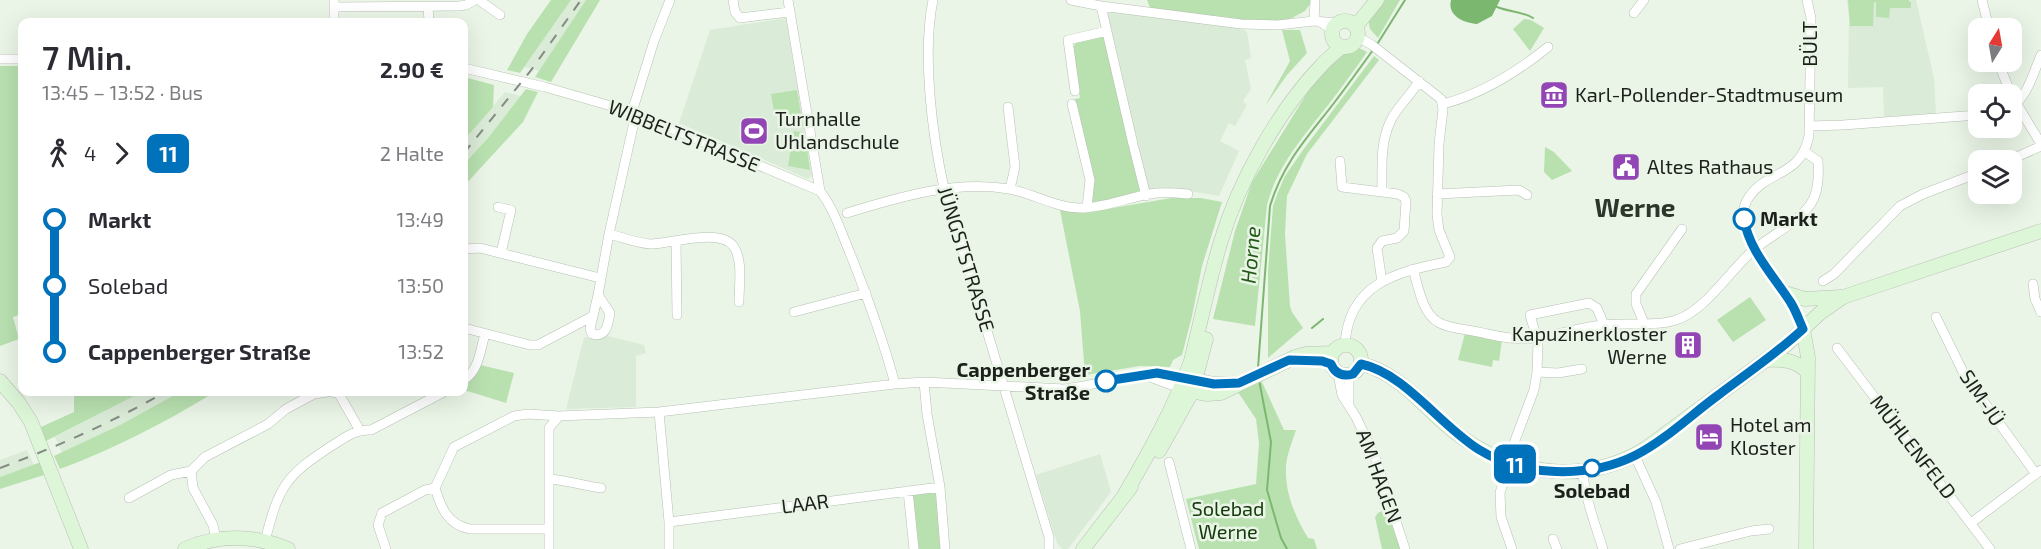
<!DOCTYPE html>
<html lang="de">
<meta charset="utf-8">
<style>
body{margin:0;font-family:"Exo 2",sans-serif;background:#f7f7f7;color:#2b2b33;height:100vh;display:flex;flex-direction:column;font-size:22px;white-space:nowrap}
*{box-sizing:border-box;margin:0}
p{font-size:20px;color:#7c7c81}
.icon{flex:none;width:33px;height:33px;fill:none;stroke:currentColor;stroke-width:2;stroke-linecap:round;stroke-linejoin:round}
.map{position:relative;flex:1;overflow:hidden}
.side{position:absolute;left:18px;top:18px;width:450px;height:378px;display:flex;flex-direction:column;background:#fff;border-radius:12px;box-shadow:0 6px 24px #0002}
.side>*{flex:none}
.badge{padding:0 12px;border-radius:9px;font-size:21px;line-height:39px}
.needle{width:39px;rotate:11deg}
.fabs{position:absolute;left:1968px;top:18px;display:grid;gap:12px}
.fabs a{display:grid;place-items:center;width:54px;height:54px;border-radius:12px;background:#fff;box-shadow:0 6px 24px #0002;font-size:30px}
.map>.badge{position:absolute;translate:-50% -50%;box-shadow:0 0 0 3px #fff}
.legs{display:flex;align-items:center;gap:9px;height:66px;padding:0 24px;font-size:20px}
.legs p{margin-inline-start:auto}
.overview{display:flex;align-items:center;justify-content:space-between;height:102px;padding:0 24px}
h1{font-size:33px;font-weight:600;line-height:45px}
ul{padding:0 24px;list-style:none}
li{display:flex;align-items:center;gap:21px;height:66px;font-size:22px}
li i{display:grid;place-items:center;width:9px;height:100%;margin:0 8px;background:currentColor}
li i::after{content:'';width:15px;height:15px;margin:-8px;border:4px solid;border-radius:50%;background:#fff}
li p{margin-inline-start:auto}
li:first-child i{background:linear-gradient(#0000 50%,currentColor 0)}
li:last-child i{background:linear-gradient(currentColor 50%,#0000 0)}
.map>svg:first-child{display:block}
</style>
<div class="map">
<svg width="2041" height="549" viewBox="0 0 2041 549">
<rect width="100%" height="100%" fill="#eaf5e7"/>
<path fill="#daebd7" d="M571,0H586L540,71L524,67Z
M1847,0H1916L1934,78L1936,114L1884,117L1883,87L1848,88L1849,18Z
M1107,11L1238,26L1247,32L1251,58L1245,60L1251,89L1243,101L1247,105L1235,126L1229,123L1220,141L1239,151L1219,196L1183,190H1149Z
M786,18L812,175L808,179L679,123L710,30Z
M505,92L521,96L488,138L464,164V140Z
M608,336L644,345L646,353L636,356V407L566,409L584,337L600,340Z
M142,392H180L120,425L62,453L55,437Z
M27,450L34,465L0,477V460Z
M1100,454L1111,492L1068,549H1062L1057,543L1036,475Z"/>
<path fill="#b9e1b0" d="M551,0H571L520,73L507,70L527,34Z
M586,0H600L551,82L535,77Z
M1147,0H1313L1305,11L1292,18L1281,21L1242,20L1150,8Z
M1382,0H1400L1378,38L1370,29L1368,19Z
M1848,0H1909V2H1911V8H1890L1889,18L1876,17V2H1874L1873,26H1850Z
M1524,19L1531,20L1544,28L1530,51L1513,29Z
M1282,30H1300L1307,53L1287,75L1265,106L1290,61Z
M1107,31L1146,196L1090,204L1093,180L1075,99L1080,98L1072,49L1077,41Z
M1359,48L1367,52C1356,68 1344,84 1332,100C1306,134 1278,163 1267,205L1255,326L1213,319L1235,231L1252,182L1309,90L1335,56L1343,52Z
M1374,56L1379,60L1307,154L1287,196L1285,234L1290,306L1292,312L1303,328L1268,358V272L1273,206L1278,192L1285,176L1303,150Z
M0,66H22V314L13,317L19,339L0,346Z
M464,77L494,85L493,107L464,140Z
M526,89L538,92L523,122L464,186V164L488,138Z
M797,90L803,126L778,123L779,114L774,112L771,94Z
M794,131L805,133L810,170L788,166Z
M1545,147L1554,152L1572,171L1552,180L1544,172Z
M1171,198H1201L1222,202L1202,266L1192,316L1182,355L1173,360L1170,367L1140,366L1085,375L1080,311L1060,210L1079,213L1090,212Z
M1750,297L1766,320L1733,342L1717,320Z
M1465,333L1502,340L1499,361L1493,360L1492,367L1458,360Z
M480,365L514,373L506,403L464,390V385L472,378Z
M1262,382L1284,430H1296C1292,443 1285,458 1286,472C1286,496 1296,518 1308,538L1314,539L1317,549H1199L1186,499L1256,484L1259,443L1256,419L1238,392Z
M74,392H142L46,441L41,427L74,412Z
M180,392H215C166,422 114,449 60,469L54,456L120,425Z
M41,462L44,475L0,489V477Z
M936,492L941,549H918L912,494Z
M1387,508L1401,549H1382L1375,517L1378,513Z"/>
<path fill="#7cb770" d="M1451,0H1500L1492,16L1477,24C1464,23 1447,16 1451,0Z"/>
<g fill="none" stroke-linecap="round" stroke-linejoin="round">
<path stroke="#7cb770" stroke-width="2" d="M1497,7C1509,12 1522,11 1533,18
M1376,46L1405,0
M1312,328L1323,319
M1258,368L1270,206C1283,163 1307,138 1334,103C1347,86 1360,68 1373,50
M1259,380L1271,442L1267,490L1281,538L1287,549"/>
<g stroke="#b6c1b3" stroke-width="10">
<path id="street" d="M334,0V22
M479,0L500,15
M733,0L735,12L740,18L789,12
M788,0L820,191C834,209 841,232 850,253C867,296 883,339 895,384
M933,0C922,54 932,134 944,188L1049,537V549
M1071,0L1101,6L1241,24L1278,25L1314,21L1337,23
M1982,0L1989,28
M428,6L429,22
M1101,6L1133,144
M334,7L459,6L466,5L475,0
M1634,13L1644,0
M1314,21L1315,0
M1319,21L1332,30
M0,59H22
M1998,62L2011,94
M464,68L545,87L632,112L820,191
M1075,91L1068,40L1107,31
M2012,96L2041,144
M1072,104L1090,180L1087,207
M1443,104C1482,94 1517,72 1548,47
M2012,106C2027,98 2034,71 2041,55
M1008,107L1015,167L1010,189
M632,112L654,41L670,0
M1809,126L1843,125L1978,115
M1134,148L1146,196
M2010,160L2041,146
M1340,161L1342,187L1398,194L1404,197L1406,201L1404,231L1397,238L1382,241L1377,248L1382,282
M1382,191C1382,167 1380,142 1391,120C1398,106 1411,95 1419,81
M1437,194L1519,190L1527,195
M498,207L511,210L501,253
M847,213C899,197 955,180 1009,189C1032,193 1057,208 1080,208C1106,208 1131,196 1156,193C1167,192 1178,193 1188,194
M609,234C622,237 636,243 650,244C670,244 721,227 734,247C743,261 739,285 739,302
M676,241L677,315
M464,249L480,248L600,278
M1413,269C1418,285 1422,313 1438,322C1447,328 1462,329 1473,331C1489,334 1506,339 1522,339C1549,339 1576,327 1603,325C1626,322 1654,327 1676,320C1707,310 1731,268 1756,248C1774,234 1796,223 1810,205C1818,194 1819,175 1818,161L1805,152
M1823,281L1834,274L1900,206L1923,194L1978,173
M2033,284L2035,299L2041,312
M598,295L590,329L592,334C607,338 608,324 610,313L598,295L609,234L636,113
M794,312L866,293
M1936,317L1965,376L2036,474
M1644,323L1636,304V294L1682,229
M464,328L530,345H538L593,316
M1803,329C1798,317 1793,306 1786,296C1771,272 1728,226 1749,197C1768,169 1800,178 1809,136L1811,18L1807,0
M1345,345C1348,284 1396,272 1446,262L1450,257L1439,230L1437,215L1439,144L1443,109L1441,99L1372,45L1358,37
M1837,348L1990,549
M1537,372L1558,373L1582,369
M1338,374L1342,395L1356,417L1375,457L1405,549
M1349,375V405
M1150,377L1180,388
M464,380C479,370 480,351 485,334
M924,382L927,414L940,487L945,549
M331,392L339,394L359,429
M659,412L669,522V549
M1635,456L1656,502L1669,549
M1169,462L1191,549
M1583,470C1583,492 1596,527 1603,549
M191,471L193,488L213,525L216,539
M549,479C567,480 583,486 601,488
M908,491L914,549
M129,498L171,475L191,471L205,457L268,424L286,409L314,394L327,392
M669,522L940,487
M1971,523L2041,470
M548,529H470C448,525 441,508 435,488L454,447L514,416L528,414L559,416L659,412L895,384L924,382L1064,389C1095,386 1125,374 1157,373C1166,373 1176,376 1185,378
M1553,539L1557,549
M265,541C279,486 285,476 333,445C346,437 355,429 371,430L444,392
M386,549L378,525L382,513L425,490L435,488
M549,549V428L559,416
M1512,549L1501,517L1500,493L1514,443L1534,390L1537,372L1538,342L1530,315L1589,303L1597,308L1604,325
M1680,549L1751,531L1769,529"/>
</g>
<g stroke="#b6c1b3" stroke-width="15">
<path id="secondary" d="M1332 34a13 13 0 1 1 26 0a13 13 0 1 1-26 0Z
M1356,26L1377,0
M1785,293L1805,299L1841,297
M1803,329L1808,357L1806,549
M1331 360a15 15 0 1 1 30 0a15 15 0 1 1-30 0Z
M1766,360C1783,359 1795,360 1808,372
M1361,364C1396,372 1419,401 1445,424C1501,473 1580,489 1645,449L1786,345L1820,313L1843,297L2041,231
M1187,378L1213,384H1236
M0,381L19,403L31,422L81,549
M1185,390L1207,394L1221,393L1295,357L1306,354L1332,353
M1159,451L1192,392L1206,339
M1125,494C1150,451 1174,408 1191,361C1201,321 1209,280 1221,241C1239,181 1278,111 1321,66C1327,59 1335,53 1341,47
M185,549C219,534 254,535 288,549
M1083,549L1131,487"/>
</g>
<use href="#street" stroke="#fff" stroke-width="9"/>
<use href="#secondary" stroke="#ddf6d8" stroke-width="14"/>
<path stroke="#848b82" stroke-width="2" stroke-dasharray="10 10" stroke-linecap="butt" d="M464,153L532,69L581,0
M0,468C56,447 113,422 165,392"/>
</g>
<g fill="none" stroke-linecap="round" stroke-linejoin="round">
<g stroke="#fff" stroke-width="14">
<path id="line-1" d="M1106,381L1157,373L1214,384L1239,383L1289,360L1322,361L1331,364C1335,374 1343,377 1353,374L1361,364C1404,373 1439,424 1478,449C1522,477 1589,479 1636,455C1664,441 1691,415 1717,396C1746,374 1776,354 1803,329C1799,320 1796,311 1791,303C1774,276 1749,251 1744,219"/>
</g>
<use href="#line-1" stroke="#0072bc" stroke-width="9"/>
</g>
<defs>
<g id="museum-square" transform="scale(1.5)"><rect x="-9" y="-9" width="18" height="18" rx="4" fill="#9245b5" stroke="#eaf5e7"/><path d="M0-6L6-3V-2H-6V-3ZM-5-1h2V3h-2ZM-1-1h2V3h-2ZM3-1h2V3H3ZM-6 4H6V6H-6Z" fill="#fff"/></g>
<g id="stadium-square" transform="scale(1.5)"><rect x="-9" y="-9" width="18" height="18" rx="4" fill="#9245b5" stroke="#eaf5e7"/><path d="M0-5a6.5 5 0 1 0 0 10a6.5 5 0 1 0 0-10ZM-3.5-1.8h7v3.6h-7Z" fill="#fff"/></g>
<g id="civic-square" transform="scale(1.5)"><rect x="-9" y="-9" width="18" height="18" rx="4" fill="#9245b5" stroke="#eaf5e7"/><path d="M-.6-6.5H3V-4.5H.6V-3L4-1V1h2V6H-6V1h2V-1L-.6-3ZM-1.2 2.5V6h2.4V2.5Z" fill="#fff"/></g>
<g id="building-square" transform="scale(1.5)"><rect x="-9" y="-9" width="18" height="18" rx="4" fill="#9245b5" stroke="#eaf5e7"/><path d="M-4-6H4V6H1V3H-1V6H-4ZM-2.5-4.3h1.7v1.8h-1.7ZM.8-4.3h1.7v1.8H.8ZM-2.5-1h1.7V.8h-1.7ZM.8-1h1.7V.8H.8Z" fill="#fff"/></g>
<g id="hotel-square" transform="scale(1.5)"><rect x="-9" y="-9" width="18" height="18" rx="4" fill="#9245b5" stroke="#eaf5e7"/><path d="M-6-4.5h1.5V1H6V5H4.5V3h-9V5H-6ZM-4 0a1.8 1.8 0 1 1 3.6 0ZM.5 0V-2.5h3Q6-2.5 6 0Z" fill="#fff"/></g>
</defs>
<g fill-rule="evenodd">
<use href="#museum-square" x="1554" y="95"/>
<use href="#stadium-square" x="754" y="131"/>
<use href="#civic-square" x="1626" y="167"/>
<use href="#building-square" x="1688" y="345"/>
<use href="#hotel-square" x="1709" y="437"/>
</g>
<g fill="#fff" stroke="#0072bc" stroke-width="3">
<circle cx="1744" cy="219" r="10"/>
<circle cx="1106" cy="381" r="10"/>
<circle cx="1592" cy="468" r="8"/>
</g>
<g text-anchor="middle" stroke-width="5" stroke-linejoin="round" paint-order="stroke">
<g font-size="20" fill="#1c201b" stroke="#eaf5e7">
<text transform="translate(1810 44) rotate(-90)" y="7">BÜLT</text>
<text transform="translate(684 136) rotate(22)" y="7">WIBBELTSTRASSE</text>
<text transform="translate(966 259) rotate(73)" y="7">JÜNGSTSTRASSE</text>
<text transform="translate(1982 398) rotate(56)" y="7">SIM-JÜ</text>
<text transform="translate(1913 447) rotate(52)" y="7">MÜHLENFELD</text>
<text transform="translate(1379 476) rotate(70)" y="7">AM HAGEN</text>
<text transform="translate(805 504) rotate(-7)" y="7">LAAR</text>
</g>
<g font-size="20" fill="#1c201b" stroke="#eaf5e7" text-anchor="start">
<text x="1575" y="102">Karl-Pollender-Stadtmuseum</text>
<text x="775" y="126">Turnhalle<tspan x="775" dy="23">Uhlandschule</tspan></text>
<text x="1647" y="174">Altes Rathaus</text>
<text x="1667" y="341" text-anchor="end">Kapuzinerkloster<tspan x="1667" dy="23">Werne</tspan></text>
<text x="1730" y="432">Hotel am<tspan x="1730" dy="23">Kloster</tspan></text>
</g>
<g font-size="20" font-weight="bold" fill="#1c201b" stroke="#eaf5e7" text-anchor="start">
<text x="1760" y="226">Markt</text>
<text x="1090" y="377" text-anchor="end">Cappenberger<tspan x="1090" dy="23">Straße</tspan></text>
<text x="1592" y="498" text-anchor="middle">Solebad</text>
</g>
<g font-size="20" fill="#143b0b" stroke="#eaf5e7">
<text x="1228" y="516">Solebad<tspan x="1228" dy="23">Werne</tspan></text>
</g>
<g font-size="21" font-style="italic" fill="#215a14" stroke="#eaf5e7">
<text transform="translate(1251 255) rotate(-85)" y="7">Horne</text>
</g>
<g font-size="26" font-weight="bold" fill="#2d362b" stroke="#eaf5e7">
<text x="1635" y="217">Werne</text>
</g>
</g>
</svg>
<div class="fabs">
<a><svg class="needle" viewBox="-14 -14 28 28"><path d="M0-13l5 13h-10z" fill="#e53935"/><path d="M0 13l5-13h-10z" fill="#7c7c81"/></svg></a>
<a><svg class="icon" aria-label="locate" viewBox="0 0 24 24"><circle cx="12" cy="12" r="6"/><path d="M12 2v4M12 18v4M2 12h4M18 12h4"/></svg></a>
<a><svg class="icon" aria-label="layers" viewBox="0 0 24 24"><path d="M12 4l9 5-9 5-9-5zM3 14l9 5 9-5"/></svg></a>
</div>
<b class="badge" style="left:1515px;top:464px;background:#0072bc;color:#fff">11</b>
<section class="side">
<div class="overview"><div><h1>7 Min.</h1><p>13:45 – 13:52 · Bus</p></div><b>2.90 €</b></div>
<div class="legs"><svg class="icon" aria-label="walk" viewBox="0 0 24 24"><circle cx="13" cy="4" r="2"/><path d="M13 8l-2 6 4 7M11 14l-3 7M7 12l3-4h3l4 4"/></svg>4<svg class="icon" aria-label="forward" viewBox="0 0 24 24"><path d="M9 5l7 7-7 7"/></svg><b class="badge" style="background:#0072bc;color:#fff">11</b><p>2 Halte</p></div>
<ul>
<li><i style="color:#0072bc"></i><b>Markt</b><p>13:49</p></li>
<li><i style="color:#0072bc"></i><span>Solebad</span><p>13:50</p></li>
<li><i style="color:#0072bc"></i><b>Cappenberger Straße</b><p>13:52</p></li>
</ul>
</section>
</div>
